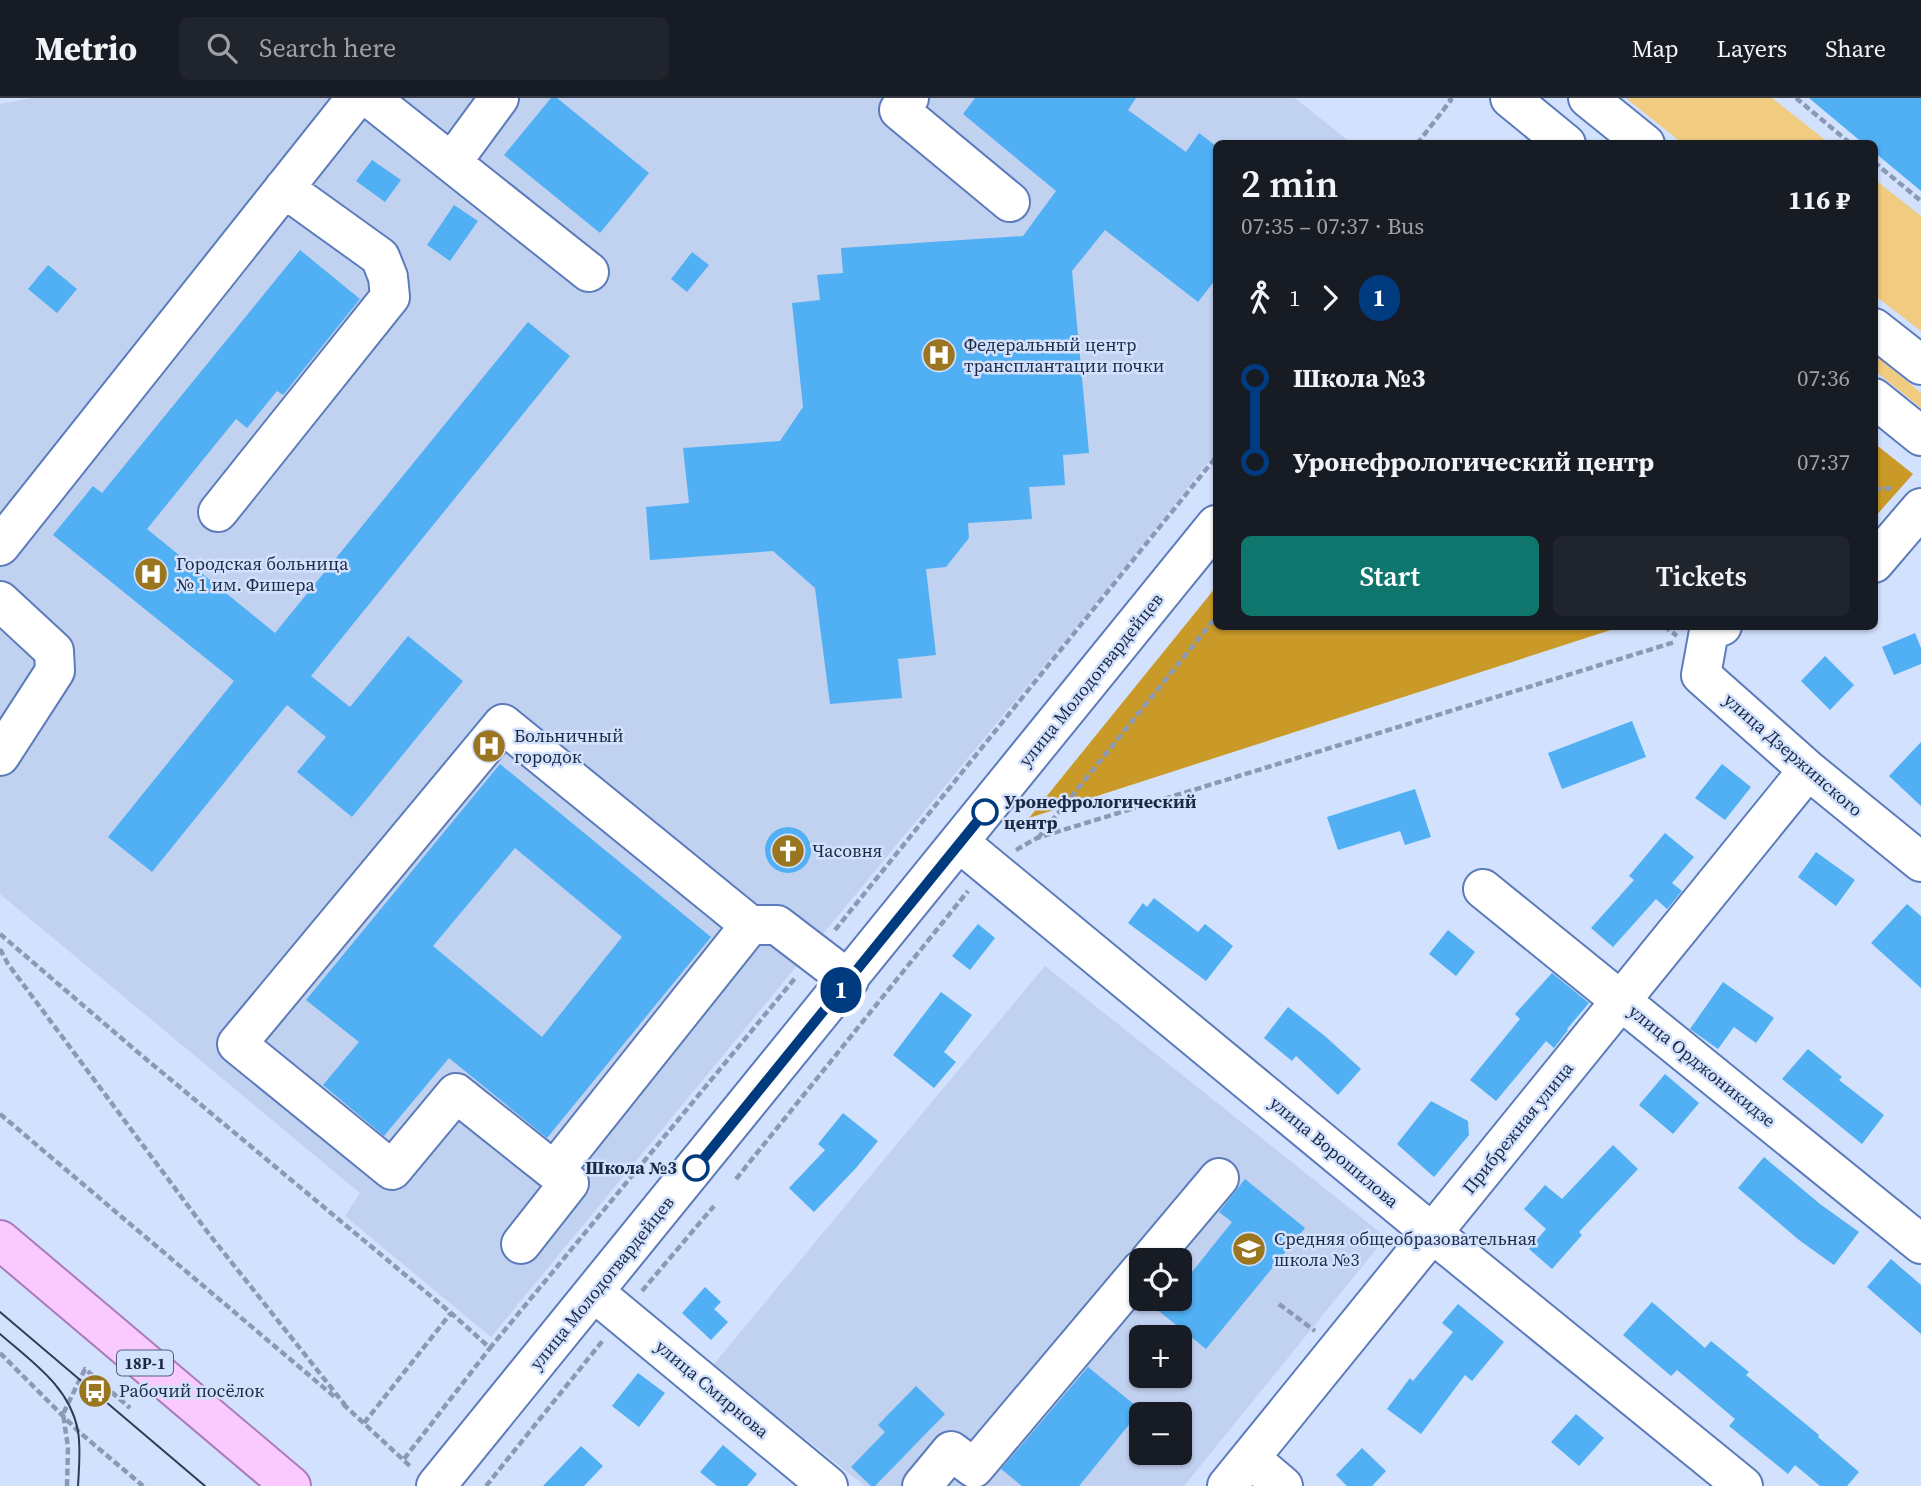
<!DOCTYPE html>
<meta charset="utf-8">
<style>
body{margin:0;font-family:"Source Serif 4",serif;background:#20242c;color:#f1f3f6;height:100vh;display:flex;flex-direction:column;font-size:26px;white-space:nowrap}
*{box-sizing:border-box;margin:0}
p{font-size:23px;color:#9ea1a6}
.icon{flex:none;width:38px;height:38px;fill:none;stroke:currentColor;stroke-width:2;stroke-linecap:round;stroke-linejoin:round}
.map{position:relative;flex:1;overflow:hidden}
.sheet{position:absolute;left:1213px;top:42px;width:665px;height:490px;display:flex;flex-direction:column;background:#171b24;border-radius:10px;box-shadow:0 2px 5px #0004}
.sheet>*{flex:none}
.badge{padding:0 14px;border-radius:23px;font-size:24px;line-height:46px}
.controls{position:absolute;left:1129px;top:1150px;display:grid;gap:14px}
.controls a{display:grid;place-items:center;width:63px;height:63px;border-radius:10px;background:#171b24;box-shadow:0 2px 5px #0004;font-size:35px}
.map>.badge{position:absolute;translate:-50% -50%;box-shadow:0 0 0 4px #fff}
.legs{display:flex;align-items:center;gap:10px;height:77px;padding:0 28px;font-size:23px}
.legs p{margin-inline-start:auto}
.headline{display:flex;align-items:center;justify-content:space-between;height:119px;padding:0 28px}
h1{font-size:38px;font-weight:600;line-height:52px}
.action{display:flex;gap:14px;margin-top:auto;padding:14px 28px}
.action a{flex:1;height:80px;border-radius:10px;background:#0f766e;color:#fff;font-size:28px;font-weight:600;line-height:80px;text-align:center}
.action a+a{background:#20242c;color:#f1f3f6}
ul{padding:0 28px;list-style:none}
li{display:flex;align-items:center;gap:24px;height:84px;font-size:26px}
li i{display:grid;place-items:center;width:10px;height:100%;margin:0 9px;background:currentColor}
li i::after{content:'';width:18px;height:18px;margin:-9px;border:5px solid;border-radius:50%;background:#171b24}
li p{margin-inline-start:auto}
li:first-child i{background:linear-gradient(#0000 50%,currentColor 0)}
li:last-child i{background:linear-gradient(currentColor 50%,#0000 0)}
header{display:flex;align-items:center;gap:42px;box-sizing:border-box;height:98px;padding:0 35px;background:#171b24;border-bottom:2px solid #363941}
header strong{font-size:33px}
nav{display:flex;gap:38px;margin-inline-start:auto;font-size:24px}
.search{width:490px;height:63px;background:#20242c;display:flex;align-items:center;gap:18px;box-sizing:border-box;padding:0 24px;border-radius:10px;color:#9ea1a6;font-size:26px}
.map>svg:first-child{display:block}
</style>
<header>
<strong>Metrio</strong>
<div class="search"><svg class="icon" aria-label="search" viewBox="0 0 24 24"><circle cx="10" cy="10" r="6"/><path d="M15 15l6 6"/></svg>Search here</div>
<nav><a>Map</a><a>Layers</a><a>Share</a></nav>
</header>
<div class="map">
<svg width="1921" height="1388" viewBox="0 0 1921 1388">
<rect width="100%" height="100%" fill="#d2e1fd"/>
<path fill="#c1d1f0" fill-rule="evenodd" d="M32,0H1295L1351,45L1216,46V354L1099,501L491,1239L345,1118L360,1095L0,796V6Z
M1045,868L1386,1139L1184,1388H865L713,1267ZM1141,1162H1180V1200H1141ZM1141,1239H1180V1278H1141ZM1141,1316H1180V1354H1141Z"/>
<path fill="#f0cb80" d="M1626,0H1772L1829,45H1682Z
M1874,81L1921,118V233L1874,197Z
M1874,256L1921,295V310L1874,272Z"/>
<path fill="#ca9a29" d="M1874,345L1913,376L1874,420Z
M1216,489V528L1620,529L1029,720Z"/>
<path fill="#51aff3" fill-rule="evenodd" d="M551,0H557L649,75L600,135L504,57Z
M975,0H1136L1128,12L1186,54L1199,35L1216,48V181L1198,204L1105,132L1072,173L1089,355L1063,357L1065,387L1029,389L1032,421L968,425L969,440L946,469L926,471L936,557L898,561L902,600L830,606L815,490L773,453L650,462L646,409L689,405L683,350L780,343L803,309L792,205L820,202L817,177L843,175L841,150L1023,138L1056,93L963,16Z
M1809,0H1921V93L1874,54V46H1864Z
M372,62L401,82L385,104L356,83Z
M454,107L478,123L450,163L427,147Z
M300,152L360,201L283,297L277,293L247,330L236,321L147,431L275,535L528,224L570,258L311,578L350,609L408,538L463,583L352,719L297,674L326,639L287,607L152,774L108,739L234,583L53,437L93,388L102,395Z
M692,154L709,167L687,194L671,181Z
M48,167L77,191L57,215L28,191Z
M1915,535L1921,550V566L1894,577L1882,549Z
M1825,558L1854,587L1830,612L1801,583Z
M1632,623L1646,659L1562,691L1548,655Z
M1921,644V708L1889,678Z
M500,666L711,839L547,1040L449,960L384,1038L323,987L359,944L306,902ZM515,750L622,839L542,939L433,848Z
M1722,666L1751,689L1725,722L1695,700Z
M1415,691L1431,739L1405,747L1400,733L1338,752L1327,719Z
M765 752a23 23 0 1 1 46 0a23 23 0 1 1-46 0Z
M1665,735L1694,759L1672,785L1682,793L1667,811L1656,801L1613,849L1591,830L1634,782L1629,778Z
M1816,754L1855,782L1836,808L1798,779Z
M1154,800L1198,834L1205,826L1233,848L1206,883L1128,825L1143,805L1147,809Z
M1907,806L1921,818V890L1871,845Z
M978,826L995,840L970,872L952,858Z
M1448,832L1475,854L1456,878L1429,856Z
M1552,875L1589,905L1567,931L1568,932L1554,950L1546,943L1496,1003L1470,982L1520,921L1515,916Z
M1723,884L1774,920L1756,945L1734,929L1718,951L1690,931Z
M941,894L972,917L944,954L956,964L934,990L893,957Z
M1288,909L1326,939L1361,971L1338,997L1296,958L1292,963L1264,940Z
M1808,951L1842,979L1839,982L1884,1017L1862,1046L1782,981Z
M1665,976L1699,1005L1673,1036L1639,1007Z
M1431,1003L1468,1023L1469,1037L1434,1079L1397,1046Z
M843,1015L878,1043L856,1070L814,1114L789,1090L825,1052L818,1046Z
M1613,1047L1638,1071L1579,1134L1582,1137L1552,1171L1529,1151L1546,1131L1524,1111L1545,1087L1562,1101Z
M1764,1059L1820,1106L1859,1134L1834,1167L1799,1142L1738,1090Z
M1245,1081L1305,1130L1206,1251L1145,1202L1180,1200V1189L1232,1124L1219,1114Z
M1891,1161L1921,1187V1236L1867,1189Z
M705,1189L721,1204L714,1211L728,1224L711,1242L682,1215Z
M1652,1204L1705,1250L1711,1243L1749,1274L1746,1277L1819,1337L1818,1339L1859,1374L1847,1388H1820L1795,1367L1788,1376L1729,1328L1735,1321L1677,1272L1671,1278L1623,1237Z
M1458,1206L1504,1244L1472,1283L1465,1277L1421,1336L1387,1311L1410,1280L1413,1283L1453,1234L1442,1225Z
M1088,1269L1141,1312L1079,1388H1022L1001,1371Z
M638,1275L665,1295L639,1329L612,1308Z
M916,1288L945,1316L875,1388H871L851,1369L885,1334L878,1327Z
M1576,1316L1604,1340L1579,1368L1551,1344Z
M723,1347L757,1376L747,1388H717L700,1374Z
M581,1348L603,1368L584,1388H543Z
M1362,1350L1386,1373L1372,1388H1347L1336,1377Z"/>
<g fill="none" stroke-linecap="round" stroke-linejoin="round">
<g stroke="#5b7bbb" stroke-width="42">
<path id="minor" d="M370,0L589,174
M909,0L899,12L1010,104
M1510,0L1566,46
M1588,0L1645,46
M452,64L499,0
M1874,230L1921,267
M1874,300L1921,338
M218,414L390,199L388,179L380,159L284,90
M0,448L356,0
M1874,465L1921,410
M0,503L54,553L55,573L0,658
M1722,528L1709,533L1701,577L1808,672L1921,764
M960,745L1432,1135L1743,1388
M1483,791L1921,1146
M554,1073L456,995L392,1072L237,946L503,626L750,827H777L849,882
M521,1146L569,1085L554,1073L750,827
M1150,1162L1219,1080
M595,1195L828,1388
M1250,1360L1283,1388
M436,1388L1216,427
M922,1388L951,1353L974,1370L1141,1172
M1227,1388L1808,672"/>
</g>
<g stroke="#aa7abe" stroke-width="42">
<path id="major" d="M0,1142L291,1388"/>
</g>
<path stroke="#8b99b5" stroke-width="4.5" stroke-dasharray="7 3.5" stroke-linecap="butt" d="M1796,0L1851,46
M1417,46L1451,2L1449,0
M1874,64L1921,103
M1874,391L1894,390
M1664,528L1677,538
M1038,740L1216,519
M1016,752L1037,740L1675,544
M835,832L1216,359
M0,836L134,951L451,1215L490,1250L796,879
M0,851L8,866L209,1136L345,1307
M0,1016L336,1300
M736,1081L968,793
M642,1193L714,1108
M1279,1206L1315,1233
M0,1255L78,1333L143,1388
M343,1306L411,1369
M364,1325L451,1215
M404,1361L490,1250
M67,1388L68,1349L63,1316L85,1271L130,1310
M486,1388L604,1241"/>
<use href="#minor" stroke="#fff" stroke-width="38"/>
<use href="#major" stroke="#facaff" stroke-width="38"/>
<path stroke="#2e3b57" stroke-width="2" d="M0,1214L205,1388
M0,1236C32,1264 70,1289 78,1333C81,1351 79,1370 78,1388"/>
</g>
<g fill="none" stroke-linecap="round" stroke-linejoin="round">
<g stroke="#fff" stroke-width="16">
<path id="line-1" d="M696,1070L985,714"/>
</g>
<use href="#line-1" stroke="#003b80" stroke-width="10"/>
</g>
<defs>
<g id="hospital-disc" transform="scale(1.75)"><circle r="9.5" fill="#9b7621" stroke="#d2e1fd"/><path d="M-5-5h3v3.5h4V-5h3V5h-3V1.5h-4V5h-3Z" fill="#fff"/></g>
<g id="church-disc" transform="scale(1.75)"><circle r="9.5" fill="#9b7621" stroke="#d2e1fd"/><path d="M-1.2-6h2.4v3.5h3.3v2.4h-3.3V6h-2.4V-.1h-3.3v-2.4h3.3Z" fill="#fff"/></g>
<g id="school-disc" transform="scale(1.75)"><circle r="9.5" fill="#9b7621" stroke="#d2e1fd"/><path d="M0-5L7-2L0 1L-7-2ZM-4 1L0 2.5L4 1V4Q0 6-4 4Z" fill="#fff"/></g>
<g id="bus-disc" transform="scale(1.75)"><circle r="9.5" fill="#9b7621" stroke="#d2e1fd"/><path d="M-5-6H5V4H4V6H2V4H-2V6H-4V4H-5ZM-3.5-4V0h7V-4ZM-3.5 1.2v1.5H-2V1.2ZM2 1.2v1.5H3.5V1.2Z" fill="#fff"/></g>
</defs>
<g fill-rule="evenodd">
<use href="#hospital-disc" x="939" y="257"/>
<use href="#hospital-disc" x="151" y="476"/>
<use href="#hospital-disc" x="489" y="648"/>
<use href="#church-disc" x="788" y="753"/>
<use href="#school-disc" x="1249" y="1151"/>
<use href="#bus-disc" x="95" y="1293"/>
</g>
<g fill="#fff" stroke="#003b80" stroke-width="3.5">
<circle cx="985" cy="714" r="12"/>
<circle cx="696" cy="1070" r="12"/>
</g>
<g text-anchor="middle" stroke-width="5" stroke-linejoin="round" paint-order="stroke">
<rect fill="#d2e1fd" stroke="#53607c" stroke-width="2" x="117" y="1252.5" width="56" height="25" rx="5"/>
<g font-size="16" font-weight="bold" fill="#1c2944">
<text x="145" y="1271">18Р-1</text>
</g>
<g font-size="18" fill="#1c2944" stroke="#d2e1fd" text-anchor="start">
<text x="964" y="253">Федеральный центр<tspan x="964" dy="21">трансплантации почки</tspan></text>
<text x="176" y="472">Городская больница<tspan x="176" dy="21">№ 1 им. Фишера</tspan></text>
<text x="514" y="644">Больничный<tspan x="514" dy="21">городок</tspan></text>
<text x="812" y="759">Часовня</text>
<text x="1274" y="1147">Средняя общеобразовательная<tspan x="1274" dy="21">школа №3</tspan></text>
<text x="119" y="1299">Рабочий посёлок</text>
</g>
<g font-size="18" fill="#1c2944" stroke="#d2e1fd">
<text transform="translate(1091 582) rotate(-51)" y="6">улица Молодогвардейцев</text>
<text transform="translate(1793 657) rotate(41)" y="6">улица Дзержинского</text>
<text transform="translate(1702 968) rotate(39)" y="6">улица Орджоникидзе</text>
<text transform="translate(1518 1030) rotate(-51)" y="6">Прибрежная улица</text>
<text transform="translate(1334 1054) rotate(40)" y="6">улица Ворошилова</text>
<text transform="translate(602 1185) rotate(-51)" y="6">улица Молодогвардейцев</text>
<text transform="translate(712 1291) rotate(40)" y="6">улица Смирнова</text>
</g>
<g font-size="18" font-weight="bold" fill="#1c2944" stroke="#d2e1fd" text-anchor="start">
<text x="1004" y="710">Уронефрологический<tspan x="1004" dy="21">центр</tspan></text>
<text x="677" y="1076" text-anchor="end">Школа №3</text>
</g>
</g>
</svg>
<div class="controls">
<a><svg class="icon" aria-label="locate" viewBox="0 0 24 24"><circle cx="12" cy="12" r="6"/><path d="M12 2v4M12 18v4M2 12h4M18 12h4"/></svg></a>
<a>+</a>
<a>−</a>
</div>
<b class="badge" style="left:841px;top:892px;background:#003b80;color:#fff">1</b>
<section class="sheet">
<div class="headline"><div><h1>2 min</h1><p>07:35 – 07:37 · Bus</p></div><b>116 ₽</b></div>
<div class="legs"><svg class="icon" aria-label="walk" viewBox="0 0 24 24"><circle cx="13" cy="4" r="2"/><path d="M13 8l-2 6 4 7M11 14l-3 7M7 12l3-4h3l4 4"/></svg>1<svg class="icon" aria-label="forward" viewBox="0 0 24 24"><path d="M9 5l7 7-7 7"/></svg><b class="badge" style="background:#003b80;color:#fff">1</b></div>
<ul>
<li><i style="color:#003b80"></i><b>Школа №3</b><p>07:36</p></li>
<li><i style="color:#003b80"></i><b>Уронефрологический центр</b><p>07:37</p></li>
</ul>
<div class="action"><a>Start</a><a>Tickets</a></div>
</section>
</div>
